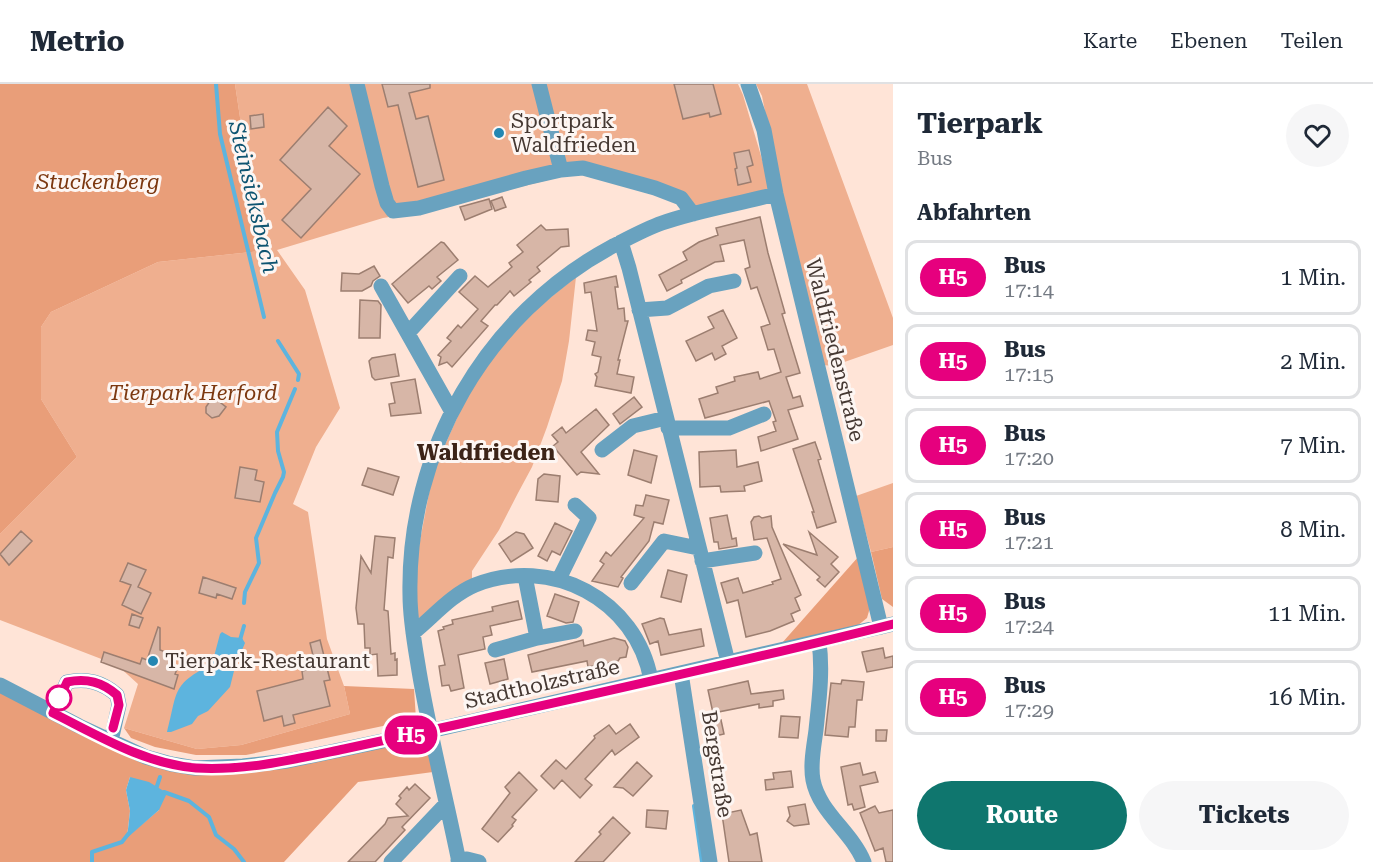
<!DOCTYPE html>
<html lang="de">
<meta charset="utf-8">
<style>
body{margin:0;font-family:"Roboto Serif",serif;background:#f6f6f7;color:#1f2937;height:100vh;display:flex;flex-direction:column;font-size:22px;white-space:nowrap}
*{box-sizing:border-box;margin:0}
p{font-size:20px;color:#747a83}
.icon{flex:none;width:33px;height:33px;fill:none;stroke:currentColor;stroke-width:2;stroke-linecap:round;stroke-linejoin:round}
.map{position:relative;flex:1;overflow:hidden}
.sheet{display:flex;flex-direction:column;background:#fff;width:480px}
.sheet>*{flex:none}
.badge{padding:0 12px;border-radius:20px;font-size:21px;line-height:39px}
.map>.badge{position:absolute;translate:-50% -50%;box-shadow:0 0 0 3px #fff}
h2{padding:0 24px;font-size:22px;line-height:54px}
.round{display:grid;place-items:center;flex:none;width:63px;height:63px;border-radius:32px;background:#f6f6f7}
.overview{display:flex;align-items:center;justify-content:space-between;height:102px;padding:0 24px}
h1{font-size:28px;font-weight:700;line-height:45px}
.primary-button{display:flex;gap:12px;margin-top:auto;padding:12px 24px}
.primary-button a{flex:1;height:69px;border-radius:36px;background:#0f766e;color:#fff;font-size:24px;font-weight:700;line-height:69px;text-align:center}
.primary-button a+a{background:#f6f6f7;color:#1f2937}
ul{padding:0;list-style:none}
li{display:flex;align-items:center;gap:18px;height:75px;margin:0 12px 9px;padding:0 12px;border:3px solid #e0e1e3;border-radius:12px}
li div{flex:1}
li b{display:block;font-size:22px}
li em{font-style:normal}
li .badge{min-width:66px;font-weight:700;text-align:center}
header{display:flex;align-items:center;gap:36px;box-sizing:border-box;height:84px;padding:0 30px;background:#fff;border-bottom:2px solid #e0e1e3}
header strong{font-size:28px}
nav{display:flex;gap:33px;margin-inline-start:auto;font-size:21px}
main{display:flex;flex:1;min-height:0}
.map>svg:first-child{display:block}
</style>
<header>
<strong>Metrio</strong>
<nav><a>Karte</a><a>Ebenen</a><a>Teilen</a></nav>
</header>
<main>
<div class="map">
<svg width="893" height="778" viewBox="0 0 893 778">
<rect width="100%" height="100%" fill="#ffe4d7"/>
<path fill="#efaf8f" d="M235,0H738L743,11L772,109L701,124L580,88L421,128L383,134L277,166L305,206L340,324L316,363L293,420L308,428L327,555L344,602L350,630L241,661L197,665L124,644L138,600L117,581L0,536V450L77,373L41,315V243L51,228L158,178L260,167Z
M756,0H807L893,234V261L833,282L823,281L780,105L762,12Z
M576,193L569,257L562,297L547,343L532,383L518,409L499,446L472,487V496L422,535L417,533L415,483L433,388L469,307L495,268L535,226Z
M893,399V463L871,468L856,412Z"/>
<path fill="#e99e79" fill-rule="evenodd" d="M0,0H235L260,167L158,178L51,228L41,243V315L77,373L0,450Z
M893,463V523L882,515L871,468Z
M859,472L871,520L867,534L857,542L782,559Z
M344,602L414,605L416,635L246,671H196L155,663L131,654L124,644L197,665L241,661L350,630Z
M0,607L195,689L425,655L433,688L358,698L284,778H0ZM130,693L159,726L127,753L130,727L126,706Z"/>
<path fill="#5db4de" d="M222,548L231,553L242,554L245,559L235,583L230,603L208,627L198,632L192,640L171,648H167C178,607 171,601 212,580L220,550Z
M130,693L149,698L167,709L159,726L127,754L130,727L126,706Z"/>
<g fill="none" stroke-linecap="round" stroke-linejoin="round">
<path stroke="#5db4de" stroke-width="4" d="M216,0L220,50L264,233
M278,257L299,290L298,296
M244,519L245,508L259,479L256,454L275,409L283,393L284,388L278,367L277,348L295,305
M240,556L244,542
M156,705L160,693
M164,708L189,717L209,733L216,751L234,765L244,778
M694,722L702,778
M92,778V768L122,758L129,749"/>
</g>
<path fill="#d7b6a7" stroke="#9c7e70" stroke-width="1.5" d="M382,0H430V4L409,9L416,35L428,32L444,96L418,103L398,21L388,23Z
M674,0H713L721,30L710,33L709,29L683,35Z
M328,23L347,42L329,62L360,90L301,154L282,136L311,105L280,76Z
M263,30L264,43L251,45L250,32Z
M749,66L753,81L747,83L751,98L738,101L735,85L737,84L734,69Z
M502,113L506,123L495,127L491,117Z
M489,115L492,125L465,136L460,123Z
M760,133L768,169L785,229L782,230L800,289L786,293L793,314L800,312L803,322L788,326L798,355L761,367L758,353L776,347L773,338L776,337L769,317L705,334L699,315L718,309L716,303L735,297L734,293L758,288L760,295L781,288L774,265L768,266L761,243L770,240L757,203L751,205L745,185L750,183L744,156L720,161L724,177L715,178L681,196L682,199L667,207L659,191L687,176L683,168L699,158L718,151L716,144Z
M541,141L546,146L568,145L569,162L561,163L537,183L540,187L529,196L531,198L514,212L510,207L497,221H495L481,237L488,242L452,283L447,278L439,281L441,273L438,271L451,257L447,254L458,241L461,244L478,225L459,208L475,192L488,203L512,183L509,179L523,168L517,161Z
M441,158L444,159L458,176L437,193L441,197L432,205L429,202L408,219L392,200Z
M374,182L380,192L373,197L371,202L362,207H341L342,189L359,190Z
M616,192L618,203H615L618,225L624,224L625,237H628L618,276H620L617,290L634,293L631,309L595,302L597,293L595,290L598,288L601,273L592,271L595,258L586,256L588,246L597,247L591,208L585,209L584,199Z
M360,216L378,217L381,221L380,254H359Z
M723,226L737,254L722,262L726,270L715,276L712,269L696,277L686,257L714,244L708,233Z
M395,270L399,292L375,296L372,293L369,277L372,274Z
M415,295L421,329L391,332L389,320L395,319L391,299Z
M634,313L642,323L620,340L613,330Z
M217,316L226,323L219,332L212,334L206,329V323L210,317Z
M596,325L609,341L581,368L599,390L581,388L577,391L553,362L558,358L552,351L562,343L566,349Z
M815,358L821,375L818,376L836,438L817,444L812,428H814L793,365Z
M634,366L657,372L651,399L628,391Z
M736,366L737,383L758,378L762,397L744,402L745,407L721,408L720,402L700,403L699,368Z
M240,383L257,386L255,396L264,398L260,418L235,414Z
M368,384L399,393L393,411L362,401Z
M544,390L560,392L558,418L536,416L538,395Z
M646,411L669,416L663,440L654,438L649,457L621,493L623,494L618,503L592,497L604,480L600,477L606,468L611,472L644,434L634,431L636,421L643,422Z
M727,431L732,455L736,454L737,462L719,465L718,458H714L710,434Z
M759,432L762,434L771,432L772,443L801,511L795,514L800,526L791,530L794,537L770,547L746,553L738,516L727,519L721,499L738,494L743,509L773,500L772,498L781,495L767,454L754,456L751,438L754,433Z
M555,439L572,447L560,471L552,467L547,477L538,472Z
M21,447L32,457L9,481L0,470Z
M516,448L524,450L533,464L511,478L499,460Z
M809,448L838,473L831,480L839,488L825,503L817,496L820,493L783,460L817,471Z
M375,452L395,454L393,474L388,473L384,526L388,527L391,570L395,569V576L397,575V591L378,592L377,570L370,571V564H365L364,540H358L356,524L361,472L371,489Z
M128,479L146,486L138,503L151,509L141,530L122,521L131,501L120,497Z
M668,486L687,491L681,518L661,513Z
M203,493L236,504L232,515L217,510L216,514L199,509Z
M555,510L579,518L573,538L566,539L547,532Z
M518,517L522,535L490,542L492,551L483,553L485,565L458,571L464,604L451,607L449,601L442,602L439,582L445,581L438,547L444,545L443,543L453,540L452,536L493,527L492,523Z
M132,530L143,534L139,544L129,541Z
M660,534L664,535L669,551L701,545L704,562L661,571L658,557L650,560L642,540Z
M158,543L160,544V566L174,571L172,581L178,583L175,590L178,591L174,605L101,578L104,568L140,580L142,574L147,576Z
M614,554L625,557L628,563L626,573L620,574L618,577L588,583L587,577L532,588L528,571L583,556L584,562Z
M320,556L330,596L324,597L330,622L293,631L295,639L284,642L282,632L264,637L257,607L303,595L302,587L316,584L310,559Z
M883,564L885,574L893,572V583L867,588L862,568Z
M504,575L508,595L490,600L485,579Z
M842,596L864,598L862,616H857L855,643H849L848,653L825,651L831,599L841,600Z
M748,597L751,610L783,606L784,615L773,617V622L759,624V620L713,629L708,606Z
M781,632L800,633L798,654L779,653Z
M721,636L724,650L711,653L708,639Z
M630,640L639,653L615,671L612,666L585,695L592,701L580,714L562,696L554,705L541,692L556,676L566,685L595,654L594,652L609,641L616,650Z
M876,646H887L886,657H876Z
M637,678L652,692L633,712L623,704L614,703Z
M860,679L863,691L875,688L878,698L860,702L865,723L854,726L852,720L848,721L841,683Z
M791,687L793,703L766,706L765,696L774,695L773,689Z
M519,688L537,706L512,733L516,736L512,741L513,742L498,758L482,745L510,709L505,703Z
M415,700L430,714L402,743L405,746L375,778H348L385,740L388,734L408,732L396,720L401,714L399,712L407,703L409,706Z
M805,720L809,740L794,742L787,737L790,732L788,723Z
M875,722L879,729L893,726V778H886L883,764L875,767L860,729Z
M647,726L668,727L666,745L646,743Z
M741,726L750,751L757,749L762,778H729L722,730Z
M613,733L630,749L603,778H575L601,750L599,748Z"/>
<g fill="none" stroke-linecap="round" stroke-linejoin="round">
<path stroke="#69a2bf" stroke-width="15" d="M357,0L382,102L387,119L393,127L419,124L526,94L561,86L583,84L655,104L681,114L693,130
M539,0L561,86
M748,0L764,46L776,110L881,543
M621,158L629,184L728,578
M381,202L452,328
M639,226L667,224L709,202L734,197
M408,249L460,192
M668,344H729L764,330
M602,366L633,342L666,334
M702,477L755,469
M525,492L537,554
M559,495L589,434L575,421
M631,499L664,457L698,464
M413,549C433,533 451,511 475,501C551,471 636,515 651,596
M819,558C823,587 819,617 816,646C814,662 810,680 813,696C819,728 852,748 864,778
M495,566L537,554L575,547
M681,589L710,778
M0,601L79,642L146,673L171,680L195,684L243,682L287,677L430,647L893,540
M53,629L67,598C87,594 102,598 117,611L119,621L111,657
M458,776L467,775L479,778
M391,778L446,720
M459,778C446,714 430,652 419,587C415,562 410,537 410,511C407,367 486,230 613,162C629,154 645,145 662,139C699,126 738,120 776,110"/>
</g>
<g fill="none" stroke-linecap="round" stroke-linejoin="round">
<g stroke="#fff" stroke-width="14">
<path id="line" d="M113,644L119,621L117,611C102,598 87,594 67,598L53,629C97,651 145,680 196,684C246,687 296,675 344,665C384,656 424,648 464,639C607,607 751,576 893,540"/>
</g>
<use href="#line" stroke="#e6007e" stroke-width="9"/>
</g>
<g fill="#2487b2" stroke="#fdf6f3" stroke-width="2">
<circle cx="499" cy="49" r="6"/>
<circle cx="153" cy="577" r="6"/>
</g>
<circle fill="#fff" stroke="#e6007e" stroke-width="3" cx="59" cy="614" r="12"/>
<g text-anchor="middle" stroke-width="6" stroke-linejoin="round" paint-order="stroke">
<g font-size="21" fill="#453832" stroke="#fdf6f3" text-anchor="start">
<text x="511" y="44">Sportpark<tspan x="511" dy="24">Waldfrieden</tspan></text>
<text x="165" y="584">Tierpark-Restaurant</text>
</g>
<g font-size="21" font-style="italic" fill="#7c3810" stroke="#fdf6f3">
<text x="98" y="105">Stuckenberg</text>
<text x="193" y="316">Tierpark Herford</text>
</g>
<g font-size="21" fill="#453832" stroke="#fdf6f3">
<text transform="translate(835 266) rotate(76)" y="7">Waldfriedenstraße</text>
<text transform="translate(542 600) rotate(-13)" y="7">Stadtholzstraße</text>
<text transform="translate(717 680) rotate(81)" y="7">Bergstraße</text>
</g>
<g font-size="22" font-style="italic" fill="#0e5471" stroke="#fdf6f3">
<text transform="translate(254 113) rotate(77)" y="8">Steinsieksbach</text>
</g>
<g font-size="22" font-weight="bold" fill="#3c2418" stroke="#fdf6f3">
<text x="486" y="376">Waldfrieden</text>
</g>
</g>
</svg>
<b class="badge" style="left:411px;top:651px;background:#e6007e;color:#fff">H5</b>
</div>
<section class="sheet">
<div class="overview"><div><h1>Tierpark</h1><p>Bus</p></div><a class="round"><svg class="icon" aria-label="heart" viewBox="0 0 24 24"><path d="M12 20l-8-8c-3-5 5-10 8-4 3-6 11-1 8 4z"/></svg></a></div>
<h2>Abfahrten</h2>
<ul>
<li><span class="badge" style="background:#e6007e;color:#fff">H5</span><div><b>Bus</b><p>17:14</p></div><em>1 Min.</em></li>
<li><span class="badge" style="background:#e6007e;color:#fff">H5</span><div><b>Bus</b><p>17:15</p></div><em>2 Min.</em></li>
<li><span class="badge" style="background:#e6007e;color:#fff">H5</span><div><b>Bus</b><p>17:20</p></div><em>7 Min.</em></li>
<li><span class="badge" style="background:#e6007e;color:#fff">H5</span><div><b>Bus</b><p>17:21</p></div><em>8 Min.</em></li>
<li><span class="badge" style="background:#e6007e;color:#fff">H5</span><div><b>Bus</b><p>17:24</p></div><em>11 Min.</em></li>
<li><span class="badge" style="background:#e6007e;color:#fff">H5</span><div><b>Bus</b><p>17:29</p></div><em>16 Min.</em></li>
</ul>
<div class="primary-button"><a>Route</a><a>Tickets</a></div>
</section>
</main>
